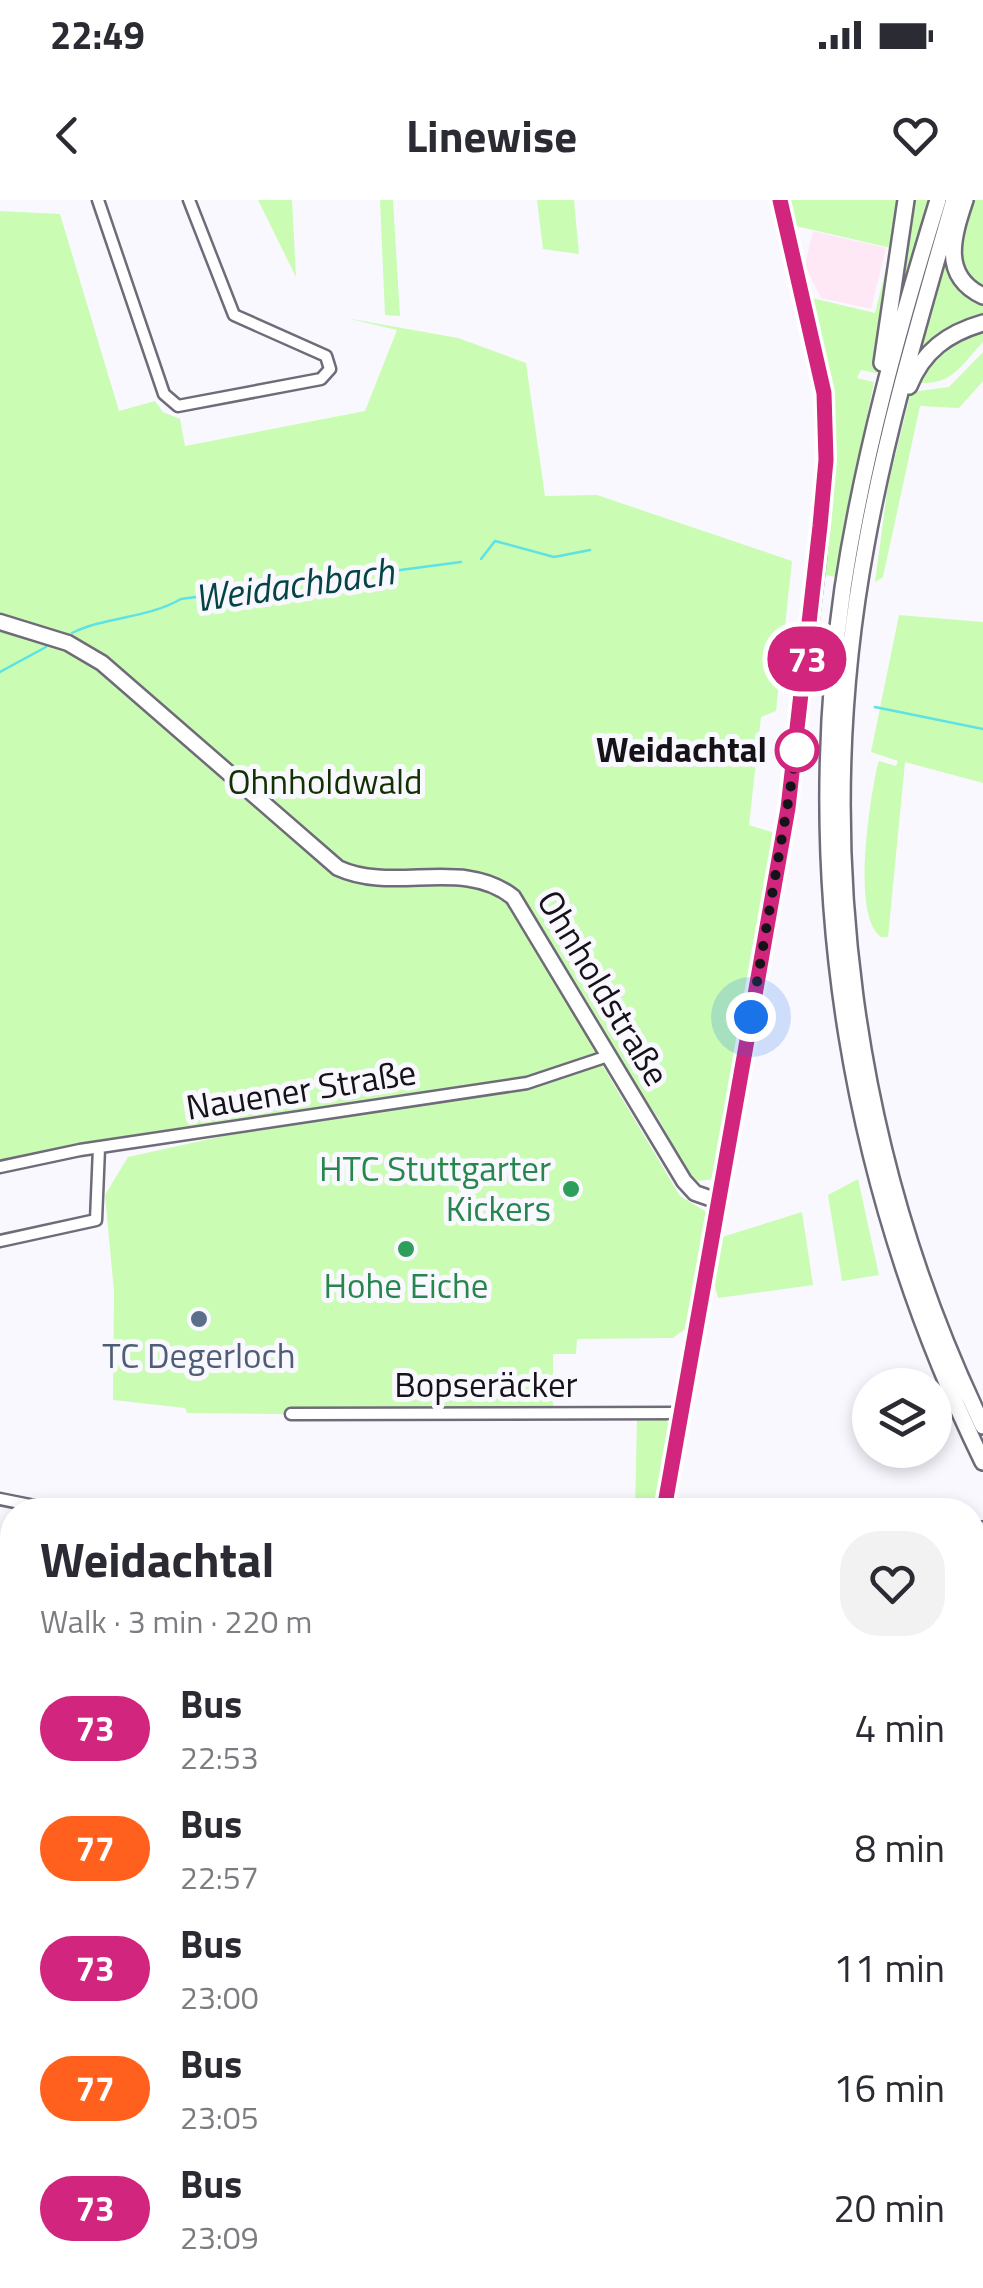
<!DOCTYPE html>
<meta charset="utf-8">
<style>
body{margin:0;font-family:"Titillium Web",sans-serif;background:#f2f2f3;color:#2b2b33;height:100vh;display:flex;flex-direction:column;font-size:38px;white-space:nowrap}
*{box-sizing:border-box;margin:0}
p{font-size:32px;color:#7c7c81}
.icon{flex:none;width:55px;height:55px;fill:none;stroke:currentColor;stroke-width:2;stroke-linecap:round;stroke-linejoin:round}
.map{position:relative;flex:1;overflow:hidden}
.details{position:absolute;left:0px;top:1298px;width:985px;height:792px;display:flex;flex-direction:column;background:#fff;border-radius:40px 40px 0 0;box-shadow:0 5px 15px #0003}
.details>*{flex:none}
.badge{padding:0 20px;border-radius:32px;font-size:35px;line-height:65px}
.buttons{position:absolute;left:852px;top:1168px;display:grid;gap:20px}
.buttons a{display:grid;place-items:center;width:100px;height:100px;border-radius:50%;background:#fff;box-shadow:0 5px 15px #0003;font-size:50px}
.you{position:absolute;width:50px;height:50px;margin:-25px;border:8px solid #fff;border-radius:50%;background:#1a73e8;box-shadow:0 0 0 15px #1a73e833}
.map>.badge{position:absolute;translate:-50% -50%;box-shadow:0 0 0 5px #fff}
.round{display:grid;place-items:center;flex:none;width:105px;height:105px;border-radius:40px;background:#f2f2f3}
.summary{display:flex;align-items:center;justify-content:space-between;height:170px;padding:0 40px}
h1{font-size:48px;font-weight:700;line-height:75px}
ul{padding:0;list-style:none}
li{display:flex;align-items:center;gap:30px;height:120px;padding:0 40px}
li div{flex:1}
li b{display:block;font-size:38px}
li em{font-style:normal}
li .badge{min-width:110px;font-weight:700;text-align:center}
.status{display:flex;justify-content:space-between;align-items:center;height:70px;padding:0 50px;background:#fff;direction:ltr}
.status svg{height:28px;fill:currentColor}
header{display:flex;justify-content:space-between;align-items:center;height:130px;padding:0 40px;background:#fff;font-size:45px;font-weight:700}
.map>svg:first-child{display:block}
</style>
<div class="status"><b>22:49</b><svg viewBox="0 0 49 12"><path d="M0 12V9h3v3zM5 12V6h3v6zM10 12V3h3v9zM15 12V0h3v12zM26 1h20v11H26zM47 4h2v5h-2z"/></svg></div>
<header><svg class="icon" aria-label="back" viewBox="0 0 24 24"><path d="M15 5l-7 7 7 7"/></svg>Linewise<svg class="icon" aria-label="heart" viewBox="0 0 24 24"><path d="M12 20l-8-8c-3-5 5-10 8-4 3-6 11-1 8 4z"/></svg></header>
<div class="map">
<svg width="983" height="2088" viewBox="0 0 983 2088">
<rect width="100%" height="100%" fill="#faf8ff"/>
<path fill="#fee8f5" d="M813,31L886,48L871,109L821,98L805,65Z"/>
<path fill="#cafcb4" d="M258,0H292L296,77Z
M380,0H393L400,116L385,115Z
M537,0H574L579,54L543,49Z
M789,0H901L877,173L861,170L857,178L874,182L835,377L822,374L832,217L808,97L875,113L891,48L796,26Z
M909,0H928L898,102Z
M971,0H983V90C946,58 960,43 971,0Z
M0,11L60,14L119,211L155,201L163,212L180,219L185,246L365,211L397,130L346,118L458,138L526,163L545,296L597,295L792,361L776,511L761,517L749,625L778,634L716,979L698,981L689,974L658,918L611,852L601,863L680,996L710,1014L685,1129L673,1138L577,1139L576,1154H553V1217L187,1213L185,1208L113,1200L114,1092L105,995L128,957L246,931L431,902L0,964Z
M946,53L956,84L983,102V115L934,138L919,155Z
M983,126V142C959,168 950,188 912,182L946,141Z
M983,152V181L959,208L920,206L883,377L875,382L888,285L911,192L949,187Z
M899,415L983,422V583L905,562L888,737H881C851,716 870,601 877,567L879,561L896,566L898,561L871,552Z
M858,979L879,1075L842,1081L828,995Z
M802,1012L813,1085L718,1098L714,1083L722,1037Z
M637,1217H664L669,1224L659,1310H635Z
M10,1666L12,1938L0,1941V1684Z
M0,1977L12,2001V2078H52L58,2088H14L0,2072Z"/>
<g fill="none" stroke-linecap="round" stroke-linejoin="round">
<path stroke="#5ee2e4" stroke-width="2.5" d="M481,359L495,341L554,357L590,350
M72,433C107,416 146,419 181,399L461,362
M0,472L46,447
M875,507L983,529
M0,1895L12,1899"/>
<g stroke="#6f6b79" stroke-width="15">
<path id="minor" d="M98,0L164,194L178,206L321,179L330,169L326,156L234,115L189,0
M0,967L80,950L527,883L608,856
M0,1041L96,1020L99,948
M291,1214L681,1213
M0,1299L55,1310
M0,1425L12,1407
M0,1599L12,1580
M0,1655L12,1660
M972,1765L983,1769
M0,1946L12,1944
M402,2078L406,2088
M93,2086L111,2078
M0,2087L1,2088"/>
</g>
<g stroke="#6f6b79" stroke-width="16">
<path id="tertiary" d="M0,1504L12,1516
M972,1989L983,1969
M637,2078V2088
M862,2078L873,2088
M309,2088L333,2078
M915,2088L922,2078"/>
</g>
<g stroke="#6f6b79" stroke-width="19">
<path id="secondary" d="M0,422L68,443L102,463L338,668C394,694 463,657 513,697L684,981L695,993L718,1001
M664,1310L788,609L818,358L826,260L824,193L780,0
M972,1547L983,1591
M972,1616L978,1580
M972,1624L983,1627"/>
</g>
<g stroke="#6f6b79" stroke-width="20">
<path id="trunk" d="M938,0C899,127 863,256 843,388C800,688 850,990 983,1262
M954,0C921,114 887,228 866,345C811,641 852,955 983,1226
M965,0C953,36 940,76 983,96
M882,163L906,0
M909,186C923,151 948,133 983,123
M972,1331L983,1330"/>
</g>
<use href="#minor" stroke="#fff" stroke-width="10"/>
<use href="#tertiary" stroke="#fff" stroke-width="11"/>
<use href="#secondary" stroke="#fff" stroke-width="14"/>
<use href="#trunk" stroke="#fff" stroke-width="15"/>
</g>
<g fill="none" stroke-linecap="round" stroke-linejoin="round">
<g stroke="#fff" stroke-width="22">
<path id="line" d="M664,1310L788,608L820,326L826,260L824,193L780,0"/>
</g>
<use href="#line" stroke="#d1257e" stroke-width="15"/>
<path stroke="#151318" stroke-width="10" stroke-dasharray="0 18" d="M751,817L797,550"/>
</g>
<circle fill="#fff" stroke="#d1257e" stroke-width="5" cx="797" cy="550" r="20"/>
<g fill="#2e9e5b" stroke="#faf8ff" stroke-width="4">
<circle cx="571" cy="989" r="10"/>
<circle cx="406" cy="1049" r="10"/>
</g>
<circle fill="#5c6f8a" stroke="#faf8ff" stroke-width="4" cx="199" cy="1119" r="10"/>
<g text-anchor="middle" stroke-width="10" stroke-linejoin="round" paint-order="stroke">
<g font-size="35" font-weight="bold" fill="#151318" stroke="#faf8ff" text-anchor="end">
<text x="767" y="562">Weidachtal</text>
</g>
<g font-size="35" fill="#113200" stroke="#faf8ff">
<text x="325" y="594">Ohnholdwald</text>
</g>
<g font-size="35" fill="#151318" stroke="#faf8ff">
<text transform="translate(603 788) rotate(59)" y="12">Ohnholdstraße</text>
<text transform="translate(301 890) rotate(-9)" y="12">Nauener Straße</text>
<text x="486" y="1197">Bopseräcker</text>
</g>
<g font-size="35" fill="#27864d" stroke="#faf8ff" text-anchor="end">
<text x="551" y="981">HTC Stuttgarter<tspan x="551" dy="40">Kickers</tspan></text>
<text x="406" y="1098" text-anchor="middle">Hohe Eiche</text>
</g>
<g font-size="35" fill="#4e5e75" stroke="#faf8ff">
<text x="199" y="1168">TC Degerloch</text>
</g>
<g font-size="38" font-style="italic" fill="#044445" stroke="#faf8ff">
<text transform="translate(294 385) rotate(-8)" y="13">Weidachbach</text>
</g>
</g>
</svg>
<div class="buttons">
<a><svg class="icon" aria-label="layers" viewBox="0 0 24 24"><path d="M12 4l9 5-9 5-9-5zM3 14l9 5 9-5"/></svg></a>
</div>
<div class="you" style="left:751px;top:817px"></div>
<b class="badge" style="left:807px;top:459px;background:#d1257e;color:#fff">73</b>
<section class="details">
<div class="summary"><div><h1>Weidachtal</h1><p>Walk · 3 min · 220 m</p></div><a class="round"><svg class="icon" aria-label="heart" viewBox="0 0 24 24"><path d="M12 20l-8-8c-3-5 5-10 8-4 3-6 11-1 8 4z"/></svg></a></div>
<ul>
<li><span class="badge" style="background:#d1257e;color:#fff">73</span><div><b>Bus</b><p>22:53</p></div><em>4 min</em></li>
<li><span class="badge" style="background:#ff601e;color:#fff">77</span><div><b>Bus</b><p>22:57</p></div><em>8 min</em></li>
<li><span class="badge" style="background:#d1257e;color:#fff">73</span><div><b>Bus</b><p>23:00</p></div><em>11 min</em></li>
<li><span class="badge" style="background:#ff601e;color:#fff">77</span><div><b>Bus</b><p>23:05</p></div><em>16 min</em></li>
<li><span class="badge" style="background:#d1257e;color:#fff">73</span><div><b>Bus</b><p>23:09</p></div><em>20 min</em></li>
</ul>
</section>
</div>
